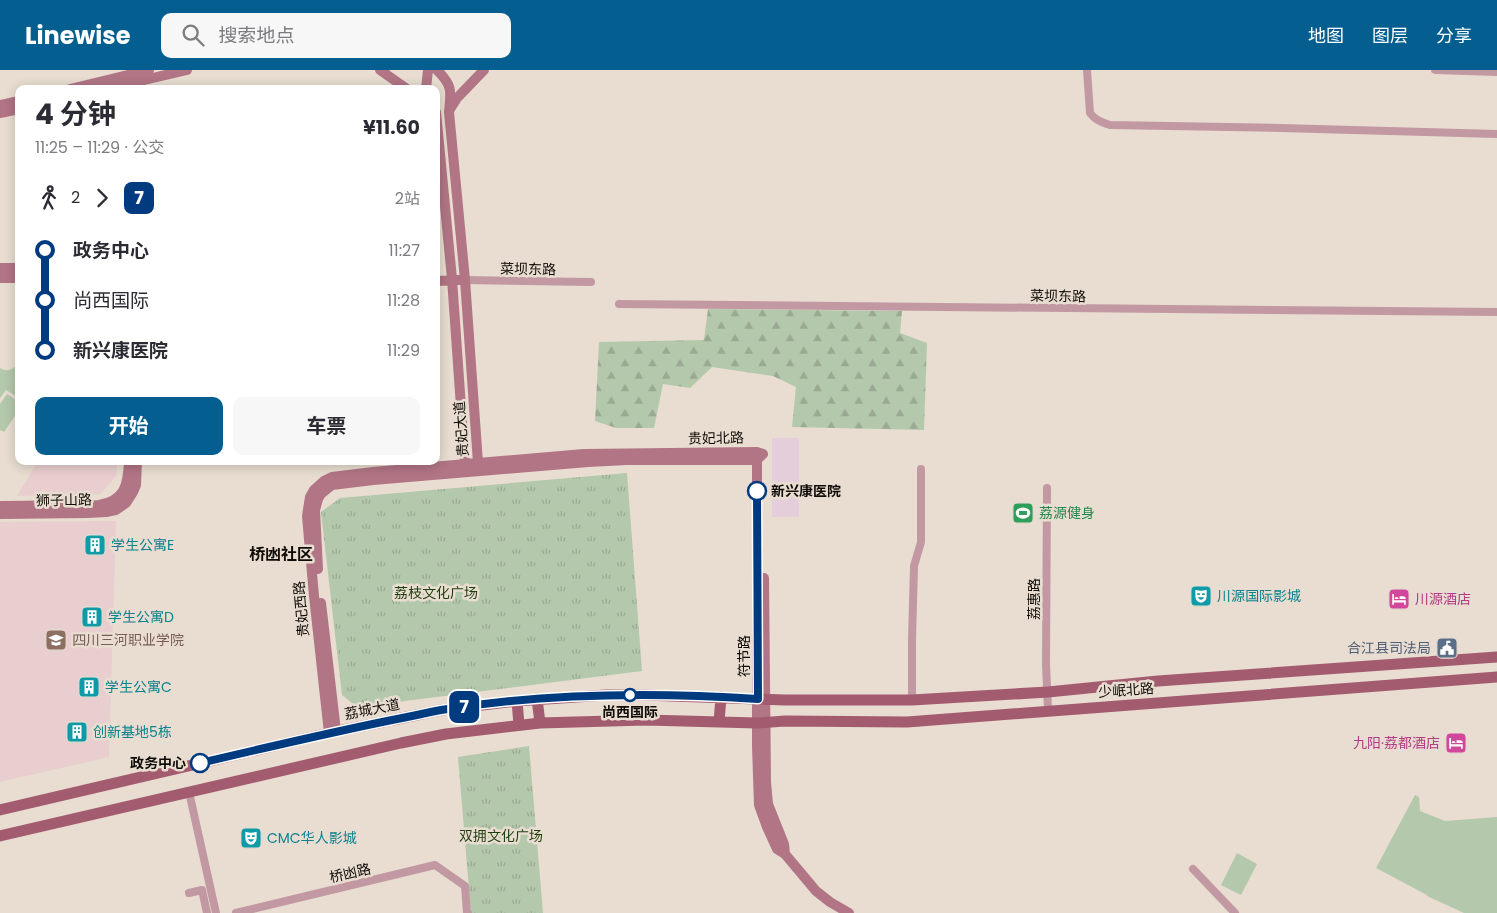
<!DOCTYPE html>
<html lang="zh">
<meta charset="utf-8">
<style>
body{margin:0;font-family:Poppins,"Noto Sans SC",sans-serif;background:#f7f7f7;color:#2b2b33;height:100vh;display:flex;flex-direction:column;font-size:19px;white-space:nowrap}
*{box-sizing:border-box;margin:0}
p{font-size:16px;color:#7c7c81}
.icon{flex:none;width:28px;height:28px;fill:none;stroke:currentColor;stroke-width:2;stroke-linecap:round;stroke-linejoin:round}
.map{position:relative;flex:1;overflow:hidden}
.drawer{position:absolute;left:15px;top:15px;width:425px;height:380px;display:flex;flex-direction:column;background:#fff;border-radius:10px;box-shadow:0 2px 12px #0003}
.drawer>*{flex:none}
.badge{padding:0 10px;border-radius:8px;font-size:18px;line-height:32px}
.map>.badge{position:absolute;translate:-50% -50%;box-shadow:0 0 0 2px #fff}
.legs{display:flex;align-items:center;gap:8px;height:55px;padding:0 20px;font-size:16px}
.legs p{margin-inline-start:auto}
.headline{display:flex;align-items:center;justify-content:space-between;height:85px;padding:0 20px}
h1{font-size:28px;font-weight:700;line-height:38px}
.action{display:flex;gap:10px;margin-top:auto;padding:10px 20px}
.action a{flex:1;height:58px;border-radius:10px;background:#045f90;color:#fff;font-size:20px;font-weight:700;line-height:58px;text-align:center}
.action a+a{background:#f7f7f7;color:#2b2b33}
ul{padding:0 20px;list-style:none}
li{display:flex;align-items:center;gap:18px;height:50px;font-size:19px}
li i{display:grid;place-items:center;width:8px;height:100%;margin:0 6px;background:currentColor}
li i::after{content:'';width:12px;height:12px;margin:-6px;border:4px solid;border-radius:50%;background:#fff}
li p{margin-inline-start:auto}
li:first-child i{background:linear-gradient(#0000 50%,currentColor 0)}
li:last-child i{background:linear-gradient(currentColor 50%,#0000 0)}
header{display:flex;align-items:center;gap:30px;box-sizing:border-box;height:70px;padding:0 25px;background:#045f90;color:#fff}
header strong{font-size:24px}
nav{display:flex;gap:28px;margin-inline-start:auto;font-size:18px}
.search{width:350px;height:45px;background:#f7f7f7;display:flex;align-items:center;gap:12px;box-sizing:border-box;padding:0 18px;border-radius:10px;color:#7c7c81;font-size:19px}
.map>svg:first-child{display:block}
</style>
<header>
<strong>Linewise</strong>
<div class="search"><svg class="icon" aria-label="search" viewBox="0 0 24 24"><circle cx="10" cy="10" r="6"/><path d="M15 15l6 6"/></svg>搜索地点</div>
<nav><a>地图</a><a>图层</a><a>分享</a></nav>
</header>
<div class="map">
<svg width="1497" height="843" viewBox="0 0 1497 843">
<defs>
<pattern id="forest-firs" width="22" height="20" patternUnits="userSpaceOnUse" patternTransform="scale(1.25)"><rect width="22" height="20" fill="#b4c8ac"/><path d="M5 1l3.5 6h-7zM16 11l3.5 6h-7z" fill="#9aaa92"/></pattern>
<pattern id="park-tufts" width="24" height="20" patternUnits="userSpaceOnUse" patternTransform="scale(1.25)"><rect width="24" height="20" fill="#b4c8ac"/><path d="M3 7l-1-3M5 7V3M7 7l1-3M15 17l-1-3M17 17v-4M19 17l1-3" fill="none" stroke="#9aaa92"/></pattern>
</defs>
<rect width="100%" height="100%" fill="#e8ddd0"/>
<path fill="#e8cecf" d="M38,391H117V405L100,424L17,426Z
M116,451L109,687L0,712V452Z"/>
<path fill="#e4cedb" d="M772,368H799V447H772Z"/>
<path fill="#b4c8ac" d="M19,294V328L6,320L0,328V298C7,303 12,299 19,294Z
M7,324L19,332V340L4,362L0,360V334Z
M1415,725L1419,727L1420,741L1445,751L1497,747V843H1464L1427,826V825L1376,798Z
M1237,783L1257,794L1241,825L1221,815Z"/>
<path fill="url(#forest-firs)" d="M708,239L902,241L900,263L927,273L924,360L792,357L796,317L773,306L712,297L690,318L663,314L654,358H616L595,351L599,272L704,270Z"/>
<path fill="url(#park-tufts)" d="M627,403L642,601L357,637L342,625L321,442L340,428Z
M529,676L543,843H471L458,687Z"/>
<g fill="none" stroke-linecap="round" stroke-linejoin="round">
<path stroke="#c298a2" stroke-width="8" d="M1087,0L1090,43C1095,50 1101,52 1110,55L1281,58L1497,64
M1435,0L1497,2
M465,210L591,212
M619,234L1497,242
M1047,418L1046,594L1048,640
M912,630V570L914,496L921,472V399
M189,722L216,843
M1193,799L1235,843
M189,823L202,820L207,843
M236,843L435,795L465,816L467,843"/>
<path stroke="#b17585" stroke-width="10" d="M380,0L407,19
M437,0C453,16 451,21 449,42L465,210L478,393L475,397
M70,19L149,0
M106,19L187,0
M426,19L428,0
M0,35L19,31
M450,39L457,28L484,0
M436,42L452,209L465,394L469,399
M0,43L19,39
M0,198H19
M0,208H19
M436,211L459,210
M757,383V676L759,735L767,757L777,779L785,784L816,821L830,832L849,843
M0,436L99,435C125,431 128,415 129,391
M0,444L87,443L106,442L116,440L126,433L133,422L136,415L137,391
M318,499L315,440L318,429L321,424L332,415L373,410L588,392L626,390H757L763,384
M764,508L766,712L768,734L784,774L785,784
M321,533L336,661
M329,663L314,526L307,446L310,427L314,420L324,411L332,407L373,402L584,384L757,382L763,384"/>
<path stroke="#a35b70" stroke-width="11" d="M537,629L540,653
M517,631L519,655
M719,652L721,627
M0,740L329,663L441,640L517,631L606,625H643L785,630H912L1048,622L1158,611L1497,587
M0,766L401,673L446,664L540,653L646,650L757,653L785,651L907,652L1497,607"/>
</g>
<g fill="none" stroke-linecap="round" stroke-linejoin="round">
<g stroke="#fff" stroke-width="11">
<path id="line-1" d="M200,693C264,678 328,663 392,650C409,647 425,643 441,640C545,623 653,622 758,629L757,421"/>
</g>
<use href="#line-1" stroke="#003b80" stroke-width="8"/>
</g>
<defs>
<g id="stadium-square" transform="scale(1.125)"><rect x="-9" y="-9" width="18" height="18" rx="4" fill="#2e9e5b" stroke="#e8ddd0"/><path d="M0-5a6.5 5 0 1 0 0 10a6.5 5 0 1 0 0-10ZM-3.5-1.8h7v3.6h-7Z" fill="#fff"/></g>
<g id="building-square" transform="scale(1.125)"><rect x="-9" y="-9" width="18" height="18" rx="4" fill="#0f9aa8" stroke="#e8ddd0"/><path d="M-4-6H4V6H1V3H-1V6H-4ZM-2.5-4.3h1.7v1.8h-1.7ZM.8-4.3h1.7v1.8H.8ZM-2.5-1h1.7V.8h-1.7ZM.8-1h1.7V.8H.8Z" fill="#fff"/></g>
<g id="theatre-square" transform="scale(1.125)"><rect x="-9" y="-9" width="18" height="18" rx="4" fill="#0f9aa8" stroke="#e8ddd0"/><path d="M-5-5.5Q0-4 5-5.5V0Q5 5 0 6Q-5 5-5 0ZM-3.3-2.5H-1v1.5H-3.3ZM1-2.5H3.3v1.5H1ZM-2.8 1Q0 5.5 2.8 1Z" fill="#fff"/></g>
<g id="hotel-square" transform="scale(1.125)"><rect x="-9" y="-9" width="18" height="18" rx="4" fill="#d1479c" stroke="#e8ddd0"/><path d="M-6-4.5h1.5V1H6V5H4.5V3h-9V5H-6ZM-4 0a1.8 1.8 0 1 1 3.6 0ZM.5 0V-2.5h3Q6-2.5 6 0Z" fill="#fff"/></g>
<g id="university-square" transform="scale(1.125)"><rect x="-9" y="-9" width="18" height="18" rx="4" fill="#8d6e63" stroke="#e8ddd0"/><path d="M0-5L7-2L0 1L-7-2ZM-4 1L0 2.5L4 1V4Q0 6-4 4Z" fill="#fff"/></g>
<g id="civic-square" transform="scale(1.125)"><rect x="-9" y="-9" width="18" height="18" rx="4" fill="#5c6f8a" stroke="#e8ddd0"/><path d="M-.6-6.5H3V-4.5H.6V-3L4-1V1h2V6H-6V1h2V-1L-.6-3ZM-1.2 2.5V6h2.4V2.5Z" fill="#fff"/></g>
</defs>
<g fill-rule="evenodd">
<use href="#stadium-square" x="1023" y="443"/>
<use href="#building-square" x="95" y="475"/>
<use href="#theatre-square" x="1201" y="526"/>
<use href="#hotel-square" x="1399" y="529"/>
<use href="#building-square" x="92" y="547"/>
<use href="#university-square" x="56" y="570"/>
<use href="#civic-square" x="1447" y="578"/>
<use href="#building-square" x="89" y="617"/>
<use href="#building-square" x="77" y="662"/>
<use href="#hotel-square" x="1456" y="673"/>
<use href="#theatre-square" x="251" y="768"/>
</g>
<g fill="#fff" stroke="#003b80" stroke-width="2.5">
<circle cx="757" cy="421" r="9"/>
<circle cx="630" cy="625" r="6"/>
<circle cx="200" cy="693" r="9"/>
</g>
<g text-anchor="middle" stroke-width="5" stroke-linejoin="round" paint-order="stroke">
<g font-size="14" fill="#0f0b07" stroke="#e8ddd0">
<text transform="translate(528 199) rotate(1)" y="5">菜坝东路</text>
<text transform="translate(1058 226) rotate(1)" y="5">菜坝东路</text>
<text transform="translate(461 359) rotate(-94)" y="5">贵妃大道</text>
<text transform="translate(716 368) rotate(-1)" y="5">贵妃北路</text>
<text transform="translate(64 430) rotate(-1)" y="5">狮子山路</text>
<text transform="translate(1034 529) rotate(-90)" y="5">荔惠路</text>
<text transform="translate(301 539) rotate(-95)" y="5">贵妃西路</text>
<text transform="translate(744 586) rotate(-90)" y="5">符节路</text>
<text transform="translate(1126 620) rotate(-4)" y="5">少岷北路</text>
<text transform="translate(372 639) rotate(-11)" y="5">荔城大道</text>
<text transform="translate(350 803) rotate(-13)" y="5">桥凼路</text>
</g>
<g font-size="14" font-weight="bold" fill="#0f0b07" stroke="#e8ddd0" text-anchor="start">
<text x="771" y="426">新兴康医院</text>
<text x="630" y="647" text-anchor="middle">尚西国际</text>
<text x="186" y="698" text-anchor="end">政务中心</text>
</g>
<g font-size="14" fill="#27864d" stroke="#e8ddd0" text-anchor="start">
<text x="1039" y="448">荔源健身</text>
</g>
<g font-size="14" fill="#0d838f" stroke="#e8ddd0" text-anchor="start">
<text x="111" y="480">学生公寓E</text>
<text x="1217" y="531">川源国际影城</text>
<text x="108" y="552">学生公寓D</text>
<text x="105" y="622">学生公寓C</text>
<text x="93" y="667">创新基地5栋</text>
<text x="267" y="773">CMC华人影城</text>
</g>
<g font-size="14" fill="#1f3e0d" stroke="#e8ddd0">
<text x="436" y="528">荔枝文化广场</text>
<text x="501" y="771">双拥文化广场</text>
</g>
<g font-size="14" fill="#b23c85" stroke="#e8ddd0" text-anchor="start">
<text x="1415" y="534">川源酒店</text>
<text x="1440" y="678" text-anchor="end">九阳·荔都酒店</text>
</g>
<g font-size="14" fill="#785e54" stroke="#e8ddd0" text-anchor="start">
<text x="72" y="575">四川三河职业学院</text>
</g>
<g font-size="14" fill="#4e5e75" stroke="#e8ddd0" text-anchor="end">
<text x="1431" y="583">合江县司法局</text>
</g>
<g font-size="16" font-weight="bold" fill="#0f0b07" stroke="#e8ddd0">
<text x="281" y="490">桥凼社区</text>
</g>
</g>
</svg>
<b class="badge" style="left:464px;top:637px;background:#003b80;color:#fff">7</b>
<section class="drawer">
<div class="headline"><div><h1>4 分钟</h1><p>11:25 – 11:29 · 公交</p></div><b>¥11.60</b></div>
<div class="legs"><svg class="icon" aria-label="walk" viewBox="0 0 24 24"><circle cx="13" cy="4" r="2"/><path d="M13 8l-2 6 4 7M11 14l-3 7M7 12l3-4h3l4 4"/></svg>2<svg class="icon" aria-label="forward" viewBox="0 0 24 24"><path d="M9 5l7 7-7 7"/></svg><b class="badge" style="background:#003b80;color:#fff">7</b><p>2站</p></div>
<ul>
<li><i style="color:#003b80"></i><b>政务中心</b><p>11:27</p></li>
<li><i style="color:#003b80"></i><span>尚西国际</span><p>11:28</p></li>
<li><i style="color:#003b80"></i><b>新兴康医院</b><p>11:29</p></li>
</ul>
<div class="action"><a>开始</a><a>车票</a></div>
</section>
</div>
